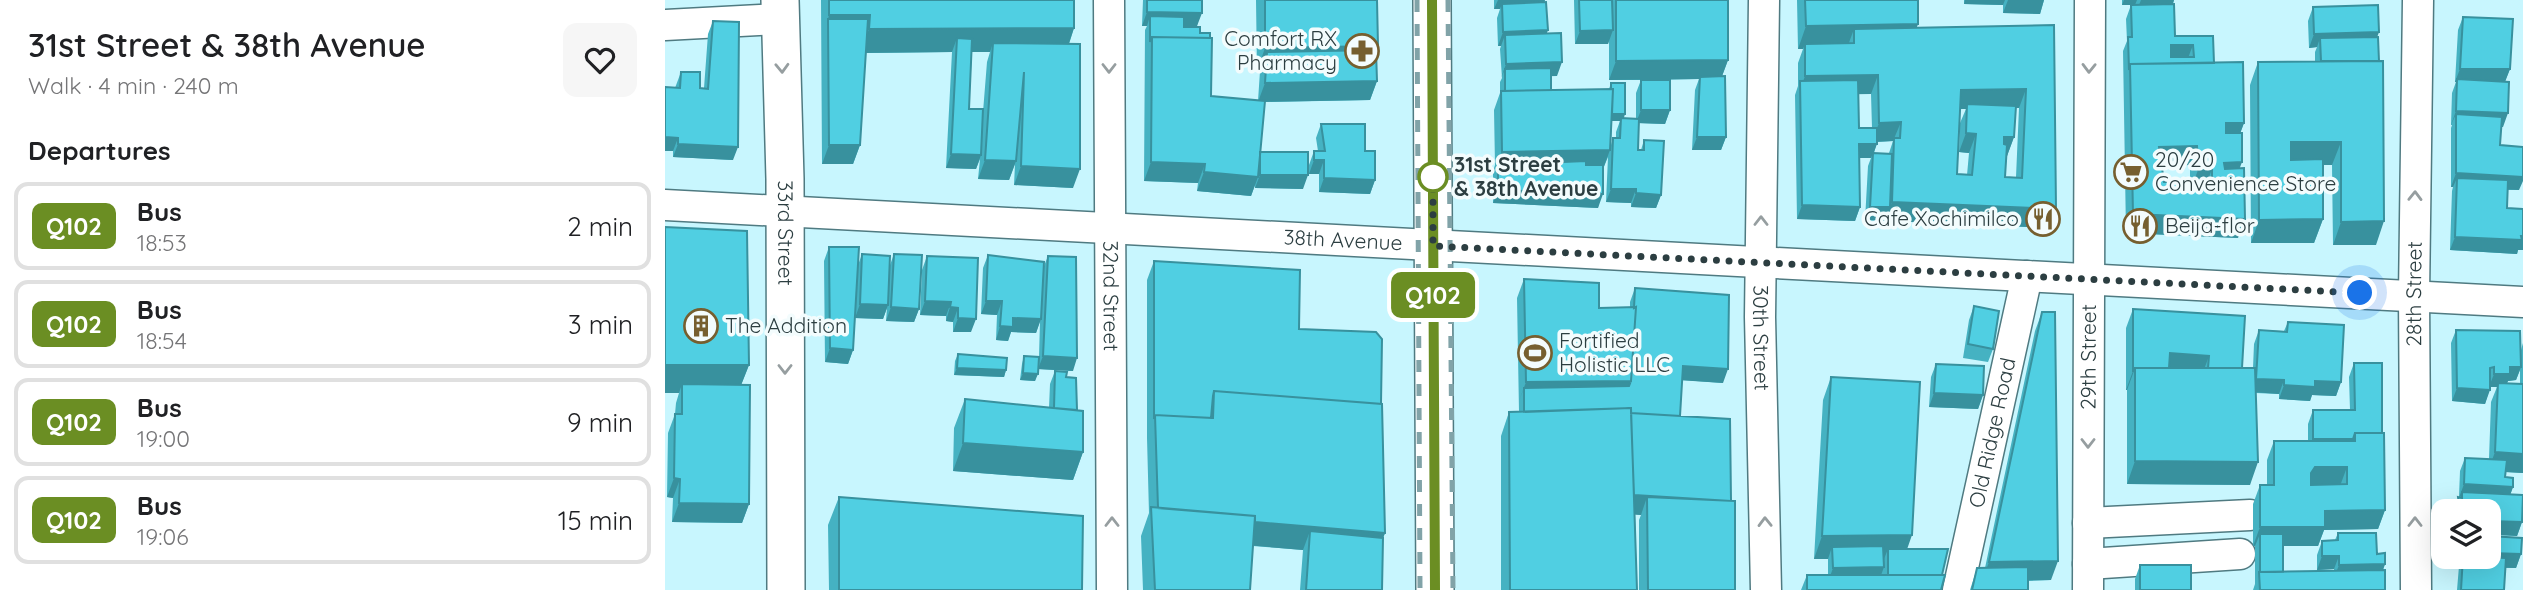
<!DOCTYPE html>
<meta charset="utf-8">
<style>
body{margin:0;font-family:Quicksand,sans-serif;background:#f6f6f6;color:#202124;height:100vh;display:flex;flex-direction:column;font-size:26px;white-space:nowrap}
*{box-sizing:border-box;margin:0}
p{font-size:23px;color:#757577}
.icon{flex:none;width:38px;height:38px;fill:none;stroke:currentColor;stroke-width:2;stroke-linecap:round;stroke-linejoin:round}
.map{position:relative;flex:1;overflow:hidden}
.sheet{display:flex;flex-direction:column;background:#fff;width:665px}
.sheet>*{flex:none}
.badge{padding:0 14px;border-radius:10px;font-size:24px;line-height:46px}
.controls{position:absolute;left:1766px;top:499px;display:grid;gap:14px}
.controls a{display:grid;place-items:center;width:70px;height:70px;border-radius:14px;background:#fff;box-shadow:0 7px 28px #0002;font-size:35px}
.you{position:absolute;width:35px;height:35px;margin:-18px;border:5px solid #fff;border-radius:50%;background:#1a73e8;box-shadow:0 0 0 10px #1a73e833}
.map>.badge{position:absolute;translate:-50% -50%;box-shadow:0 0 0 4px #fff}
h2{padding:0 28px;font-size:26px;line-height:63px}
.round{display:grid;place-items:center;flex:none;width:74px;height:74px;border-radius:14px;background:#f6f6f6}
.headline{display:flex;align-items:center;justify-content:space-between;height:119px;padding:0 28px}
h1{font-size:33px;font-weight:600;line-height:52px}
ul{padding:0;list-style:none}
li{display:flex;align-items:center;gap:21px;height:88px;margin:0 14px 10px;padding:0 14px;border:4px solid #e0e0e0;border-radius:14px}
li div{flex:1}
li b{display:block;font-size:26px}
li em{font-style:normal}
li .badge{min-width:77px;font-weight:700;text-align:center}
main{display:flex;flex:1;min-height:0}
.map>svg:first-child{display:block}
</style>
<main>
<section class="sheet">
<div class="headline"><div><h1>31st Street &amp; 38th Avenue</h1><p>Walk · 4 min · 240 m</p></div><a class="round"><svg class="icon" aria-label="heart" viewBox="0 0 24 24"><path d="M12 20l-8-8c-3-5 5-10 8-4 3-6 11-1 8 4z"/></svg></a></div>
<h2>Departures</h2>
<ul>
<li><span class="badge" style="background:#6b8e23;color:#fff">Q102</span><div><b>Bus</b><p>18:53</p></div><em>2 min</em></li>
<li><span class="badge" style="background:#6b8e23;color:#fff">Q102</span><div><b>Bus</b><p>18:54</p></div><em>3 min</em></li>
<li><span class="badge" style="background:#6b8e23;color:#fff">Q102</span><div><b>Bus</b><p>19:00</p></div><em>9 min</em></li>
<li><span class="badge" style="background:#6b8e23;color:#fff">Q102</span><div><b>Bus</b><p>19:06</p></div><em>15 min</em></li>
</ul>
</section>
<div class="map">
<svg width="1858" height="590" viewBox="0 0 1858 590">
<rect width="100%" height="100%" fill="#c8f6fe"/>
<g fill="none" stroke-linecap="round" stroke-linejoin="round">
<g stroke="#4f7a81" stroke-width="33">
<g id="minor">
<path id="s1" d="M444,0L447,590"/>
<path id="s2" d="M1099,0L1095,317L1101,590"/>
<path d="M0,25L115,19"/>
<path id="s3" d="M0,205L1858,302"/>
<path d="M1423,523L1585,515"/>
<path d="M1423,564L1575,554"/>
<path id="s4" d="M1293,590L1362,276"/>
<path id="s5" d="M1423,590L1425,0"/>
<path id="s6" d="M1751,590L1749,296L1753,0"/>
</g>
</g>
<g stroke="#4f7a81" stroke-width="40">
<g id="major">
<path id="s7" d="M115,0L120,179L121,590"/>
<path d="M767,0L770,590"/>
</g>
</g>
<use href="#minor" stroke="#fff" stroke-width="30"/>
<use href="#major" stroke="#fff" stroke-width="37"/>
<path stroke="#81a3a8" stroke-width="5" stroke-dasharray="12 12" stroke-linecap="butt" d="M752,0L755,590
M769,0L773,590
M783,0L788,590"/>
</g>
<path fill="#45b2c2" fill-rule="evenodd" d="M156,0H409V28L404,44L408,188L349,185L350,164L344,180L313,179L315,159L311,169L281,168L287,52L201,53L195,145L188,164H157ZM307,52H325L322,62L318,112L304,109Z
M478,0H537L532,26H519L535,33L546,96L593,101L595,71H592L591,0H712V81L705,100L600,102L595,152L638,189L590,188V185L586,196L532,191L533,183L479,181L480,30L482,26H477Z
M829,0H880L879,3L881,34L892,76H886V90L944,89L946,83L958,118L971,119V93L976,80H944V40L943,44H910L909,0H1063V60L1057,76L1061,137L1056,150H1027L1030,90L1034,79L983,80L1005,110L1000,124L974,123L973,150H976L979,140L996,195L991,208L966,207V203L941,202L943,157L938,169L933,208L828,203V171L830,165L829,110L835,93V82L837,78L835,49L836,46H833L832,18L835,9H829ZM947,121H955L951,132V138H948L946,145Z
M1132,0H1253L1251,28L1389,25L1384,228L1200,220L1203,166L1206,158H1194L1195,207L1190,221L1132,219L1130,95L1133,86V63L1138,49H1133ZM1193,94H1206L1207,128H1194ZM1351,108H1354L1351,177H1340L1341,156H1342L1349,137ZM1295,109H1301L1295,123L1294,152L1304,153L1302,175L1292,174ZM1228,141L1224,153H1209L1212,142Z
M1299,0H1379L1375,14L1338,13V5L1299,4Z
M1457,0H1509L1508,4L1510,36H1548L1549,63L1579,123L1575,133L1573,238L1461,233L1458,51L1462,41L1461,19L1466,5H1470H1457ZM1525,165V181L1499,182L1497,166Z
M1648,7L1713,37L1711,245H1668L1667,165H1658V219L1649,243H1586L1585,85L1593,62L1650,61V52L1652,47L1644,48L1643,21Z
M1798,17L1845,69L1840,81L1838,127H1836L1835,145L1854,190H1843L1842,208L1858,209V250H1853L1852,254L1785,250L1787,191L1788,187H1786V128L1787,125H1786L1787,93L1791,82H1790L1793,30Z
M48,21L68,160L8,157V151H0V87L10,88L16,72L35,88H39L43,34Z
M656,124L700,151L710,180L705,194L654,192V174H644V165L649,151H653L651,138Z
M0,227L84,365L76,385L84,504L77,523L7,522L8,498L2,497L3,433L10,414L11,403L14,393H0Z
M164,247L188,350L183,364L160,362L159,261Z
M197,254L225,265L229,254L254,309L249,322L221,321L222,308L218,319L190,318L192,268Z
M323,255L379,266L383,256L408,371L373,369L370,381L355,380L357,364L359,356L374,357L375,321L371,333L346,332L343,341L331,340L332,315L316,314L318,268Z
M262,256L306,332H288V322L281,321V316L255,315L257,270Z
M489,261L634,329L716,404L720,533L718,538L717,590H635L638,550L588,546L585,590H478L476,536L484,513L482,438V280Z
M859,279L934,308H965V302L970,288L1058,383L1017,380L1015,416L1066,501L1070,590H974V520L976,515L970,514L972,590H836V436L844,412H854L852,298Z
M1309,306L1328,349L1323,362L1298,358L1304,320Z
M1468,309L1577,368H1588L1589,344L1594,330L1619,331L1623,322L1676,382L1671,396L1647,395L1645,401L1614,399V394L1591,393L1585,485L1462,484V390H1461V328Z
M1377,312L1386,580L1363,581V590H1305L1312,568H1320L1370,331Z
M1791,330L1856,350L1858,343V473L1841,472L1840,477L1848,487L1845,495L1857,522L1852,536L1825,535V536L1856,554L1851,568H1840L1839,590H1792L1794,566L1787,565L1788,556H1824V511H1788L1794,497L1795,471L1800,458L1824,459L1826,402L1832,387H1825L1820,404L1787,401L1786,343ZM1855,370V384L1842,383L1843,381L1851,380Z
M293,354L341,370L339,377L289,375L290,361Z
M1689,363L1717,433L1720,510L1713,529L1659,530L1653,546H1618V572L1669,571V569L1652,570V555L1657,541L1670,540L1673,533L1712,554L1720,564L1718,570L1720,590H1588L1590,584V546H1588V504L1595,485H1602V460L1609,441H1643V424L1648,410H1685L1684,377Z
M1271,364L1318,395L1313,409L1264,407L1266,377Z
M390,371L401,377L412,410L418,452L408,480L288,471L289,428L300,399L384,408L385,384Z
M1166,377L1242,549L1277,575L1276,590H1136L1142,575H1163V559H1149L1158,400Z
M174,497L417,590H164L163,525Z
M1475,565L1526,590H1470V579Z"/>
<path fill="#38919e" d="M833,0H880L876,9L837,4L835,9H829Z
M1300,0H1340L1338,5L1299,4Z
M1343,0H1379L1375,14L1338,13Z
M1459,0H1472L1470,5H1457Z
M1476,0H1509L1505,12L1471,13Z
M482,12L537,13L532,26H485V16L482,26H477Z
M164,15H205L196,38L163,19Z
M1253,24L1245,47L1189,43V29L1182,48L1140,44L1138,49H1133L1141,26Z
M409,28L401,52L328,43L325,52H291L292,38L287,52L195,53L204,29Z
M883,30L878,44L840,35L836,46H833L838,32Z
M948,30L943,44H910L915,31Z
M1714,32L1709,46L1655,38L1652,47L1644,48L1649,34Z
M1506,45H1528L1523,58L1501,59Z
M713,46L704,69L602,52L595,71H592L600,48Z
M1063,60L1056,79L1035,77L1034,79L944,80L951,61Z
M897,62L892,76L840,77V69L836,78L841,64Z
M1795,69H1845L1840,82L1792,79L1791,82H1790Z
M1213,75L1206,94L1135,95V90L1140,76Z
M712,81L705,100L593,102L600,83Z
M1361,89L1354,108L1302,109V104L1301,109H1289L1296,90Z
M976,110H1005L1000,124L971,123Z
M1791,111L1843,113L1838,127L1791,125V114L1786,125Z
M946,114H960L958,121L956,118L955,121H943Z
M1236,122L1228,141L1207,142L1214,123Z
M1561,123H1579L1572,142H1554Z
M1301,133L1311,134L1304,153L1294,152Z
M0,137L13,138L8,151H0Z
M1032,137H1061L1056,150H1027Z
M1339,137H1349L1342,156H1332Z
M1626,142H1676L1667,165H1617Z
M13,144L73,147L68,160L8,157Z
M1194,144H1212L1207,157L1208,153L1206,158H1189Z
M164,145H195L188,164H157Z
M1532,146L1525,165L1487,166L1494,147Z
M945,150L938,169L833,171V164L837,152Z
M286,154L316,155L311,169L281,168Z
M320,160L351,161L344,180L313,179Z
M649,160H659L654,174H644Z
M486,162L540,164L533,183L479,181Z
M1577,162L1570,181L1552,182L1559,163Z
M356,166L415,169L408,188L349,185Z
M1547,169L1540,188L1526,189L1533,170Z
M539,172L593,177L586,196L532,191Z
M1791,173L1858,177V181L1854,190L1791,187L1792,178L1788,187H1786Z
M595,175H643L638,189L590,188Z
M659,178L710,180L705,194L654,192Z
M946,189H971L966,203L941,202Z
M833,190L938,194L933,208L828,203Z
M971,193L996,195L991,208L966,207Z
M1227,202L1391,209L1384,228L1200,220L1205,207H1225Z
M1137,205L1195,207L1190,221L1132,219Z
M1468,214L1580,219L1573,238L1461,233Z
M1658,219L1649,243H1586L1594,220Z
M1719,221L1711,245H1668L1676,222Z
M1856,236H1858V250H1853L1852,254L1785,250L1790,237Z
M260,301L286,302L281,316L255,315Z
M321,301H337L332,315L316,314Z
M195,304L223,305L218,319L190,318Z
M226,307L254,309L249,322L221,321Z
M285,307L293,308L288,322L281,321Z
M293,318L311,319L306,332H288Z
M348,318L376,319L371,333L346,332L343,341L331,340L335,326Z
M165,348L188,350L183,364L160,362Z
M1505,353L1544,356L1537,375L1470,390Z
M378,356L412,358L408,371L373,369Z
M0,365H84L73,393L17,384L14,393H0Z
M1018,366L1063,369L1058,383L1013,380Z
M1845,367H1856L1851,380L1843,381L1840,387L1833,383L1832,387H1824L1829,374Z
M292,368L341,370L339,377L289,375Z
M1468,371H1469L1462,390H1461Z
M358,373L373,374L370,381L355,380Z
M1591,379L1619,380L1614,394L1587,392Z
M966,381L959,400L859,388L854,401L861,382Z
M1650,381L1676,382L1671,396L1647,395L1645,401L1614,399L1619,385Z
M1792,388L1825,390L1820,404L1787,401Z
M1269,393L1318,395L1313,409L1264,407Z
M1648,439H1688L1683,452L1643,453Z
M298,443L418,452L408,480L288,471Z
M1830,452L1858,454V473L1823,471Z
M1470,461L1593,462L1585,485L1462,484Z
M1650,467H1682L1675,486H1643L1646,473Z
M9,478L15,479L8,498L2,497Z
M1799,484L1848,487L1843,501L1797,492L1795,498H1794Z
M965,495L1066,501L982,497L976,515L958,514Z
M14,503L84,504L77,523L7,522Z
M1720,510L1713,529L1659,530L1653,546H1595V534L1590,546H1588L1595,527L1660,511Z
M493,513L720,533L711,557L645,531L638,550L488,537Z
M1824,521L1857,522L1852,536L1824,534Z
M1247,535L1239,558L1223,549L1219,559H1168L1167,547L1163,559H1149L1157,536Z
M1824,553L1856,554L1851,568L1798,566L1824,556Z
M1657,556H1674L1669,569L1652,570Z
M1791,556H1798L1794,566L1787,565Z
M1393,561L1386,580L1317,581L1324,562Z
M1720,564L1715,578H1669L1674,565Z
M1219,567L1214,581L1163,582L1168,568Z"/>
<path fill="#50cfe2" stroke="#38919e" stroke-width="2" fill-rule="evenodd" d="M164,0H409V28L204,29L205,15H164Z
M482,0H537V13L482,12Z
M600,0H712L713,46L600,48Z
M914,0H947L948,30L915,31Z
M951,0H1063V60L951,61Z
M1140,0H1253V24L1141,26Z
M881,2L883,30L838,32L837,4Z
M1509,4L1510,36H1548L1549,63L1465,64L1464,70L1463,37H1467L1466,5ZM1506,45H1528L1529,57H1506Z
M1713,5L1714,32L1649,34L1648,7Z
M485,16L519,17V27H535V33H545V38L487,37L485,42Z
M1798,17L1848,19L1845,69H1795Z
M163,19H203L195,145H164Z
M48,21L74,22L73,147L13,144V138L0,137V87L15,88L16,72H35V88L43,89Z
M1389,25L1391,209L1227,202L1229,138H1235L1236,122L1214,123L1213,75L1140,76V44L1189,43V29ZM1361,89L1357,178L1340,177L1342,145L1339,144V137H1349L1351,106L1302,104L1301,133L1311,134L1307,175L1292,174L1296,90Z
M896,33L897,62L841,64L840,35Z
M487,37L547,38L546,96L600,101L593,177L539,172L540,164L486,162Z
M1713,37L1714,61H1656L1655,38Z
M292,38L307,39L304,109H318L316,155L286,154Z
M328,43L415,44V169L356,166L359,72L351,161L320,160Z
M711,50L712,81L600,83L602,52Z
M1718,61L1719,221L1676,222V142H1626V160L1658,159V219L1594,220L1593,62Z
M1578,62L1579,123H1561V133H1577V162L1559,163L1560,169L1579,168L1580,219L1468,214L1465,64ZM1532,146L1533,170L1547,169V181L1499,182L1494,147Z
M886,68V90L840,91V69Z
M1060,76L1061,137H1032L1035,77Z
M1792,79L1844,82L1843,113L1791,111Z
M976,80H1005V110H976Z
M1193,80L1194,128H1212V144H1194L1195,207L1137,205L1135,81Z
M946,83H960V114H947L948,89H946Z
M948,89L945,150L837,152L836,91Z
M1791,114L1837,117L1835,145L1858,147V177L1791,173Z
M956,118L974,119L973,150H979V140L999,141L996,195L971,193V189H946L948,138H955Z
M656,124H700V151H710V180L659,178V160H649V151H660Z
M595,152H643V175H595Z
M1208,153L1227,154L1225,207H1205Z
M874,157L875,163L921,161V165H938V194L833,190V158Z
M1792,178L1843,180L1842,208L1858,209V236H1856L1857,240L1790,237Z
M0,227L82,231L84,365H0Z
M164,247H194L188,350L165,348Z
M197,254L225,256L223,305L195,304Z
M229,254L257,255L254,309L226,307Z
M323,255L379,262L376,319L348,318V327L335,326L337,301H321Z
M262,256L313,258L311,319L293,318V308L285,307L286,302L260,301Z
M383,256L411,257L412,358L378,356Z
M489,261L635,270L634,329L711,332L717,339L716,404L549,391L548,396L546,418L490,415L489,419Z
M859,279L934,283V308L971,307L966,381L861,382Z
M970,288L1064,295L1063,369L1018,366L1015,416L966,413V408L859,412V388L964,386L966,381L971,307L969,308Z
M1309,306L1334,311L1328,349L1303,344Z
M1468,309L1580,316L1577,368H1543L1544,356L1505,353L1504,368H1470L1469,371H1468Z
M1377,312H1390L1393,561L1324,562Z
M1623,322L1679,325L1676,382L1650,381V387L1619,385V380L1591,379L1594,330L1622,332Z
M1791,330L1855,331L1856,367H1845V374H1829V367L1825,368V390L1792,388Z
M293,354L342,358L341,370L292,368Z
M359,356L374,357L373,374L358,373Z
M1689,363H1717V433H1690L1688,439H1648V410H1690Z
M1271,364L1319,366L1318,395L1269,393Z
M1470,368H1590L1593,462L1470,461Z
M390,371L402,372L401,377L411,378L412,410L389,408Z
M1166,377L1255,382L1247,535L1157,536Z
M1833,383L1858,384V454L1830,452Z
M17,384L85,385L84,504L14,503L15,479L9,478L10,414H17Z
M549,391L717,404L720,533L590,522V516L493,508L490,415L548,418Z
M300,399L418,411V452L298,443Z
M966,408L972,590H845L844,412Z
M966,413L1065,419L1066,501L969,495Z
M1690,433H1719L1720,510L1660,511V527H1595V485H1609V441H1690ZM1650,467H1682V484L1646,485V473Z
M1800,458L1842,460L1840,477L1848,478V487L1799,484Z
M1797,492L1858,495L1857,522L1824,521V511H1795L1793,497L1797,498Z
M174,497L418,516L417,590H174Z
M982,497L1070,501V590H983Z
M486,507L590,516L585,590H490Z
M1824,523H1826L1825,536L1857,538L1856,554L1824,553Z
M645,531L718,538L717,590H641Z
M1673,533H1711L1712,554L1720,553V564L1674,565V556H1657V541L1673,540Z
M1595,534H1618V572H1595Z
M1218,546L1219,567L1168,568L1167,547Z
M1223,549H1283L1277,575H1223Z
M1798,556L1841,558L1839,590H1796Z
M1475,565H1526V590H1475Z
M1363,567V590H1307L1312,568Z
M1720,570V590H1595L1594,572Z
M1142,575H1280L1276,590H1142Z"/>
<defs><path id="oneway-chevron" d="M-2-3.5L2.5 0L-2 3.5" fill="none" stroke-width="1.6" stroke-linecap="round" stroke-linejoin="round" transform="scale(1.75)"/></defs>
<g stroke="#969ea0">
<use href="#oneway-chevron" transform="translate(117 68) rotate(88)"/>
<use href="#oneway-chevron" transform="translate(444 68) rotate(90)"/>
<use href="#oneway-chevron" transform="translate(1424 68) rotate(91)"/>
<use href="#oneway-chevron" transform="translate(1750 196) rotate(-89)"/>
<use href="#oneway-chevron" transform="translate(1096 221) rotate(-90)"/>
<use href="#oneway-chevron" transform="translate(120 369) rotate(90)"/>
<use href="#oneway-chevron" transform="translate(1423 443) rotate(90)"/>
<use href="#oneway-chevron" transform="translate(447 522) rotate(-90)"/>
<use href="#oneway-chevron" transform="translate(1100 522) rotate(-91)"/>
<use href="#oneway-chevron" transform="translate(1750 522) rotate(-90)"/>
</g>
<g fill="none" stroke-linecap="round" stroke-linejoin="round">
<g stroke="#fff" stroke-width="16">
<path id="line" d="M767,0L770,590"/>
</g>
<use href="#line" stroke="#6b8e23" stroke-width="10"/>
<path stroke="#2c3e41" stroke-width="7" stroke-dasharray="0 12.6" d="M768,177V246L1695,293"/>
</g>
<defs>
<g id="pharmacy-ring" transform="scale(1.75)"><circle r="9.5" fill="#f3fcfd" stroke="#765f2f" stroke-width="1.5"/><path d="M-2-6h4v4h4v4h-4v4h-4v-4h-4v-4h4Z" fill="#765f2f"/></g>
<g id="supermarket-ring" transform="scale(1.75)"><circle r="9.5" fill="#f3fcfd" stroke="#765f2f" stroke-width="1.5"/><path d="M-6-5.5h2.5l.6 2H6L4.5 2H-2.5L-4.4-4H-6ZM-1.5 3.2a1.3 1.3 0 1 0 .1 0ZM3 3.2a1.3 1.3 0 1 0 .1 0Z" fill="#765f2f"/></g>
<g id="restaurant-ring" transform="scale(1.75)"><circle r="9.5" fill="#f3fcfd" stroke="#765f2f" stroke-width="1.5"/><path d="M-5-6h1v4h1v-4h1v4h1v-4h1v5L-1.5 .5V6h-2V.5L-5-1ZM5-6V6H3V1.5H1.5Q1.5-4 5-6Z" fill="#765f2f"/></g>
<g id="building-ring" transform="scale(1.75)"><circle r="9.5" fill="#f3fcfd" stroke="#765f2f" stroke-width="1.5"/><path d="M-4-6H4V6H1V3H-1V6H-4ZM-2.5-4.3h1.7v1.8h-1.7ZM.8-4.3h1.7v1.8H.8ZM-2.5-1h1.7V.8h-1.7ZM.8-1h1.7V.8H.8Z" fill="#765f2f"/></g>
<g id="stadium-ring" transform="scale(1.75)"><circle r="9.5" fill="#f3fcfd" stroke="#765f2f" stroke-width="1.5"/><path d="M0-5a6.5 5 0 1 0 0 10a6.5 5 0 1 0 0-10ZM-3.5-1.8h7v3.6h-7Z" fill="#765f2f"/></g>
</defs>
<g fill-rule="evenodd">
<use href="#pharmacy-ring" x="697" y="51"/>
<use href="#supermarket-ring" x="1466" y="172"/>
<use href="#restaurant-ring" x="1378" y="219"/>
<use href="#restaurant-ring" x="1475" y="226"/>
<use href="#building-ring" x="36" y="326"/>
<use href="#stadium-ring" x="870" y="353"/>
</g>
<circle fill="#fff" stroke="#6b8e23" stroke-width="3.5" cx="768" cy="177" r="14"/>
<g text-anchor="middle" stroke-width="7" stroke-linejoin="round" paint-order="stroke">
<g font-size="21" fill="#2c3e41" stroke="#f3fcfd" text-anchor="start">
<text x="672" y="46" text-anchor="end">Comfort RX<tspan x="672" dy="24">Pharmacy</tspan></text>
<text x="1490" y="167">20/20<tspan x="1490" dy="24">Convenience Store</tspan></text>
<text x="1354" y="226" text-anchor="end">Cafe Xochimilco</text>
<text x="1500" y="233">Beija-flor</text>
<text x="60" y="333">The Addition</text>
<text x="894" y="348">Fortified<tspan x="894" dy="24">Holistic LLC</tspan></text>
</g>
<g font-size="21" font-weight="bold" fill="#2c3e41" stroke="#f3fcfd" text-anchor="start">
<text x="789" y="172">31st Street<tspan x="789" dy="24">&amp; 38th Avenue</tspan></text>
</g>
<g font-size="21" fill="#2c3e41" stroke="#f3fcfd">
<text dy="7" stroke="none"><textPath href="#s7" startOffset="233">33rd Street</textPath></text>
<text dy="7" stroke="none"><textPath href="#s3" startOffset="679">38th Avenue</textPath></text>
<text dy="7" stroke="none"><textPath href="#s1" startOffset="296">32nd Street</textPath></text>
<text dy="7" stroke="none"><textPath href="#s6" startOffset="296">28th Street</textPath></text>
<text dy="7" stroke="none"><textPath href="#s2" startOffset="338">30th Street</textPath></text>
<text dy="7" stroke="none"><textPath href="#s5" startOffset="233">29th Street</textPath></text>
<text dy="7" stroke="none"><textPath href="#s4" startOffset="161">Old Ridge Road</textPath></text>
</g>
</g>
</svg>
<div class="controls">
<a><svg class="icon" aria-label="layers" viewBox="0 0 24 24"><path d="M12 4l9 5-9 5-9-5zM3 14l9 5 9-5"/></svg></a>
</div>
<div class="you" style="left:1695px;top:293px"></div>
<b class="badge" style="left:768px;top:295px;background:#6b8e23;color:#fff">Q102</b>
</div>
</main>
